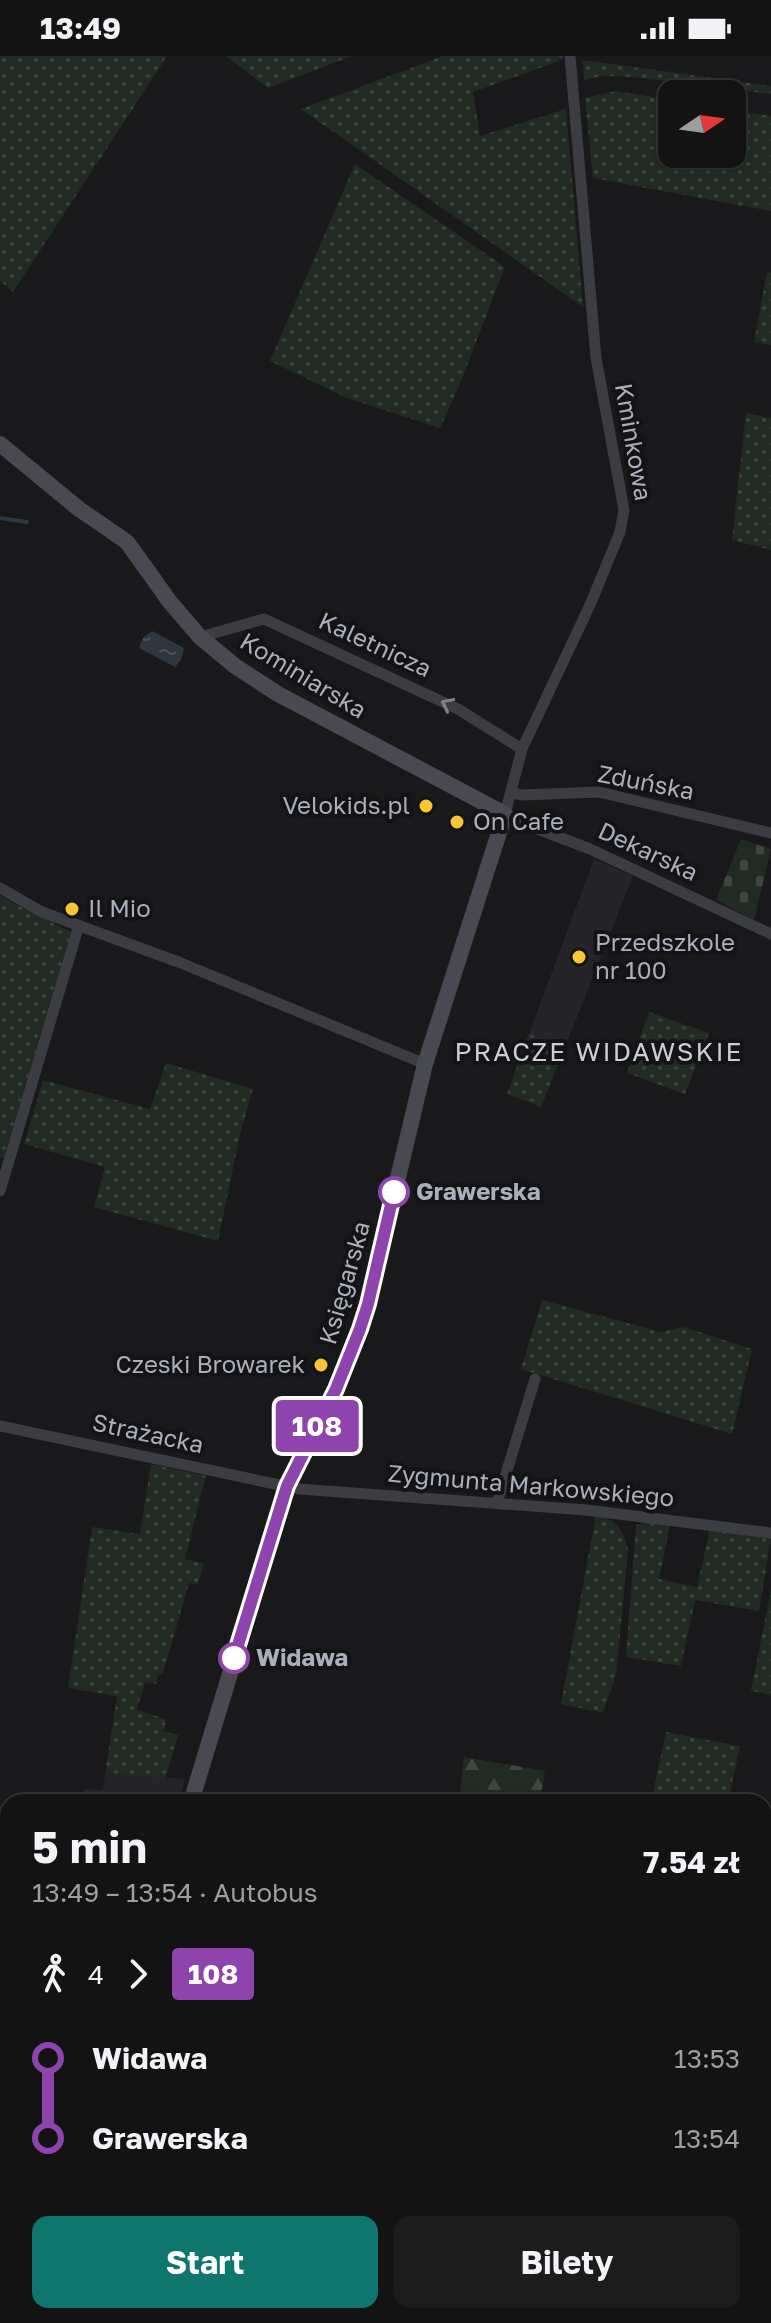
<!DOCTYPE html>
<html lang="pl">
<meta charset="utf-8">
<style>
body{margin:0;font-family:"Golos Text",sans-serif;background:#1c1c1d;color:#f1f3f6;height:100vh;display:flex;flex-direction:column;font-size:30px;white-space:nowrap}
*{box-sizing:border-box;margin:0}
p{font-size:26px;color:#9d9ea0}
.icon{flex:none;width:44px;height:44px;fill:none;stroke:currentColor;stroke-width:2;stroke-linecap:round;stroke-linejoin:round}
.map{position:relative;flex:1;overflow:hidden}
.panel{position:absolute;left:0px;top:1738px;width:772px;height:530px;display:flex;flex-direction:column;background:#131314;border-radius:24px 24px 0 0;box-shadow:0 2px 6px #0004,0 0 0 2px #323234}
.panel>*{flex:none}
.badge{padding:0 16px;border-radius:6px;font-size:28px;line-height:52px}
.needle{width:52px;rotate:77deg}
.controls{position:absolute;left:658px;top:24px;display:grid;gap:16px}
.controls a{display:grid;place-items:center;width:88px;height:88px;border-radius:16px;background:#131314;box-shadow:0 2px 6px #0004,0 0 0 2px #323234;font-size:40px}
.map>.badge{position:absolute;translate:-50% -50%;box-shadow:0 0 0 4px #fff}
.legs{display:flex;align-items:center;gap:12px;height:88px;padding:0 32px;font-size:26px}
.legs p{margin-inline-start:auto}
.headline{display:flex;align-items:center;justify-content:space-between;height:136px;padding:0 32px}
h1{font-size:44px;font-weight:700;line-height:60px}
.button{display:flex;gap:16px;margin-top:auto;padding:16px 32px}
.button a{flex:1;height:92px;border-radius:16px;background:#0f766e;color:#fff;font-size:32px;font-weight:700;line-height:92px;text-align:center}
.button a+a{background:#1c1c1d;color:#f1f3f6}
ul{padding:0 32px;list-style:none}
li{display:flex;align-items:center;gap:28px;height:80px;font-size:30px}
li i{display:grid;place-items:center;width:12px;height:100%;margin:0 10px;background:currentColor}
li i::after{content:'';width:20px;height:20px;margin:-10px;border:6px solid;border-radius:50%;background:#131314}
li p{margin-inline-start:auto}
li:first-child i{background:linear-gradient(#0000 50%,currentColor 0)}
li:last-child i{background:linear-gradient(currentColor 50%,#0000 0)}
.status{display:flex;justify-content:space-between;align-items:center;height:56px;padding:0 40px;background:#131314;direction:ltr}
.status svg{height:22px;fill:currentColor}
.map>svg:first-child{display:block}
</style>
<div class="status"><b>13:49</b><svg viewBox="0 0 49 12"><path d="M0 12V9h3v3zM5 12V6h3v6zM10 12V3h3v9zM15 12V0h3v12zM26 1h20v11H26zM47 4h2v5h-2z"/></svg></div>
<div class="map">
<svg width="771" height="2267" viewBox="0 0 771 2267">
<defs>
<pattern id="green-dots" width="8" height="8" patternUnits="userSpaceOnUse" patternTransform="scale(2)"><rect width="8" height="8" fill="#212a23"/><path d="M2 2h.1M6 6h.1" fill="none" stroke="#3f4641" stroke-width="1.8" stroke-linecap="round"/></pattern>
<pattern id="forest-firs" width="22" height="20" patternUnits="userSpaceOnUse" patternTransform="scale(2)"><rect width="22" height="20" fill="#212a23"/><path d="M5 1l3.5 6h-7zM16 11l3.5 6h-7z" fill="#3f4641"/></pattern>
<pattern id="cemetery-stones" width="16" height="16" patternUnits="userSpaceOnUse" patternTransform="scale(2)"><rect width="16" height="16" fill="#212a23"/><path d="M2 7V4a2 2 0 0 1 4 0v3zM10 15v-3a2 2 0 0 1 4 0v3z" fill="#3f4641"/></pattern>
<pattern id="water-ripples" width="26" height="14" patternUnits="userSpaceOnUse" patternTransform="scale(2)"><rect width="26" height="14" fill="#2e3740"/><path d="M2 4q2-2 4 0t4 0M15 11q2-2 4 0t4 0" fill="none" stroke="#4a515a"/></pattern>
</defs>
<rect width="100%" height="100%" fill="#19191b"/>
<path fill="#252529" d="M594,803L633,820L566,989L529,978Z
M106,1712L110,1717L185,1723L179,1746H82L84,1733L103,1734Z"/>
<path fill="url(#green-dots)" d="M0,0H167L13,236L0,225Z
M226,0H352L268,32Z
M443,0H559V5L473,36L480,80L566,53L583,251L301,53Z
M583,4L771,30V38L632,21L602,20L584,24Z
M616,35L672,44V98H732V54L771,60V155L593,122L585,42Z
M355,108L505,211L459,330L440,372L347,342L270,305Z
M767,216L771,217V289L754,286Z
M746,357L771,362V494L732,484Z
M0,840L71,876L4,1102L0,1101Z
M649,956L709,977L685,1038L627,1017Z
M529,978L566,989L541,1051L507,1038Z
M166,1007L253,1033L240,1078L218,1185L94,1151L105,1111L24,1088L43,1024L150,1053Z
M542,1244L661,1276L684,1271L752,1293L732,1378L521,1313Z
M151,1408L206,1420L185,1503L204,1508L198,1528L189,1527L163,1617L158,1619L156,1628L145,1626L137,1654L166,1663L164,1675L178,1679L166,1722L110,1717L106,1712L117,1640L68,1632L92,1471L140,1478Z
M596,1459C615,1460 626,1478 628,1495L616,1619L603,1657L561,1648Z
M645,1466L670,1469L659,1523L697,1531L710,1473L771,1482L759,1555L695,1544L681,1610L626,1601L636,1469Z
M771,1534V1639L751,1635Z
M666,1676L740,1690L728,1746H651Z
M8,2184V2260H269V2267H0V2186Z
M332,2260H494L490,2267H335Z"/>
<path fill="url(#forest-firs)" d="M464,1701L545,1715L540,1746H459Z
M8,1917V1999L0,2030V1921Z
M764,2123L771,2124V2267H553L557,2260H764Z
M269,2260H332L335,2267H269Z"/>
<path fill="url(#cemetery-stones)" d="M741,783L771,793L754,864L716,844Z"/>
<path fill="url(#water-ripples)" d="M152,575L184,592L181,604L175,611L139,592L143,582Z"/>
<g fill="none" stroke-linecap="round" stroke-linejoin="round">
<path stroke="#2e3740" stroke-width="4" d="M561,0V1
M0,462L27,466
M764,1997L771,1994
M0,2223L8,2220
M305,2267L306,2260"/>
<path stroke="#3c3c43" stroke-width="11" d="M570,0L596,302L624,454L620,476L590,549L522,693L505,758L522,767L590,793L771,878
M200,581L264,563L458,653L522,693
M511,737L523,739L599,736L771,777
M0,832L42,856L181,907L425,1008
M0,1135L79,869
M0,1370L299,1433L586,1454L771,1477
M497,1447L535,1323"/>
<path stroke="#484951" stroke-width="16" d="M0,388L79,453L127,486L170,546L200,581L235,610L278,638L505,758L425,1008L368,1248L336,1333L287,1430L191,1746
M764,1823L771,1821
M0,1853L8,1851"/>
</g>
<defs><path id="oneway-chevron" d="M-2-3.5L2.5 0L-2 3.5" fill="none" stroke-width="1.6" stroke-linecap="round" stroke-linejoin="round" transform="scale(2)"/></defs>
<use stroke="#7f818b" href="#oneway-chevron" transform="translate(447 648) rotate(-154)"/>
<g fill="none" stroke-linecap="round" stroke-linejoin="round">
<g stroke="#fff" stroke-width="18">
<path id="line-1" d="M234,1602L287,1430L336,1333L360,1273L368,1248L394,1136"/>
</g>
<use href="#line-1" stroke="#8e44ad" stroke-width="12"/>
</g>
<g fill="#f8c634" stroke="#141417" stroke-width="3">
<circle cx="426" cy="750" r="8"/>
<circle cx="457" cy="766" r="8"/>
<circle cx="72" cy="853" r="8"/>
<circle cx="579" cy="901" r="8"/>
<circle cx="321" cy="1309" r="8"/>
</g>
<g fill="#fff" stroke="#8e44ad" stroke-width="4">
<circle cx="394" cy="1136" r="14"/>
<circle cx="234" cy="1602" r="14"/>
</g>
<g text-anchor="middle" stroke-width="8" stroke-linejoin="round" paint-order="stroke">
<g font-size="24" fill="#abafbb" stroke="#141417">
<text transform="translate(633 386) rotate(80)" y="8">Kminkowa</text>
<text transform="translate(375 589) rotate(25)" y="8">Kaletnicza</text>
<text transform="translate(303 620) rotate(31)" y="8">Kominiarska</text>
<text transform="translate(646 727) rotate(11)" y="8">Zduńska</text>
<text transform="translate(648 796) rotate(25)" y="8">Dekarska</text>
<text transform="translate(345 1227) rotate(-74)" y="8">Księgarska</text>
<text transform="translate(148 1378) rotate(12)" y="8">Strażacka</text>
<text transform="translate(531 1430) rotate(5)" y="8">Zygmunta Markowskiego</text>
</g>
<g font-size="24" fill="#abafbb" stroke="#141417" text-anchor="start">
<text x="410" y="758" text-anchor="end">Velokids.pl</text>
<text x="473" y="774">On Cafe</text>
<text x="88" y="861">Il Mio</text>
<text x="595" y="895">Przedszkole<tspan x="595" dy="28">nr 100</tspan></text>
<text x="305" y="1317" text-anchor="end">Czeski Browarek</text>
</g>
<g font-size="24" font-weight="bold" fill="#abafbb" stroke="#141417" text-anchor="start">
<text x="416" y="1144">Grawerska</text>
<text x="256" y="1610">Widawa</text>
</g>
<g font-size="26" letter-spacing="2" fill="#ccced7" stroke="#141417">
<text x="599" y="1005">PRACZE WIDAWSKIE</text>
</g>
</g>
</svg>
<div class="controls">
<a><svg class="needle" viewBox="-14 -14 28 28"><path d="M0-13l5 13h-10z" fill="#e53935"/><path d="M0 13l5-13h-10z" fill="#9d9ea0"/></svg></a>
</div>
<b class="badge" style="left:317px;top:1370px;background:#8e44ad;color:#fff">108</b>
<section class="panel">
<div class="headline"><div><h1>5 min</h1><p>13:49 – 13:54 · Autobus</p></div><b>7.54 zł</b></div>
<div class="legs"><svg class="icon" aria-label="walk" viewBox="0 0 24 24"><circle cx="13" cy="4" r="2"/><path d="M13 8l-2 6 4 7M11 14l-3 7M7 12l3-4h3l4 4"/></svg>4<svg class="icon" aria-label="forward" viewBox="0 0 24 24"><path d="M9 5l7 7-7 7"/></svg><b class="badge" style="background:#8e44ad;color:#fff">108</b></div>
<ul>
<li><i style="color:#8e44ad"></i><b>Widawa</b><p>13:53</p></li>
<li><i style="color:#8e44ad"></i><b>Grawerska</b><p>13:54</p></li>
</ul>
<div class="button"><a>Start</a><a>Bilety</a></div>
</section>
</div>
